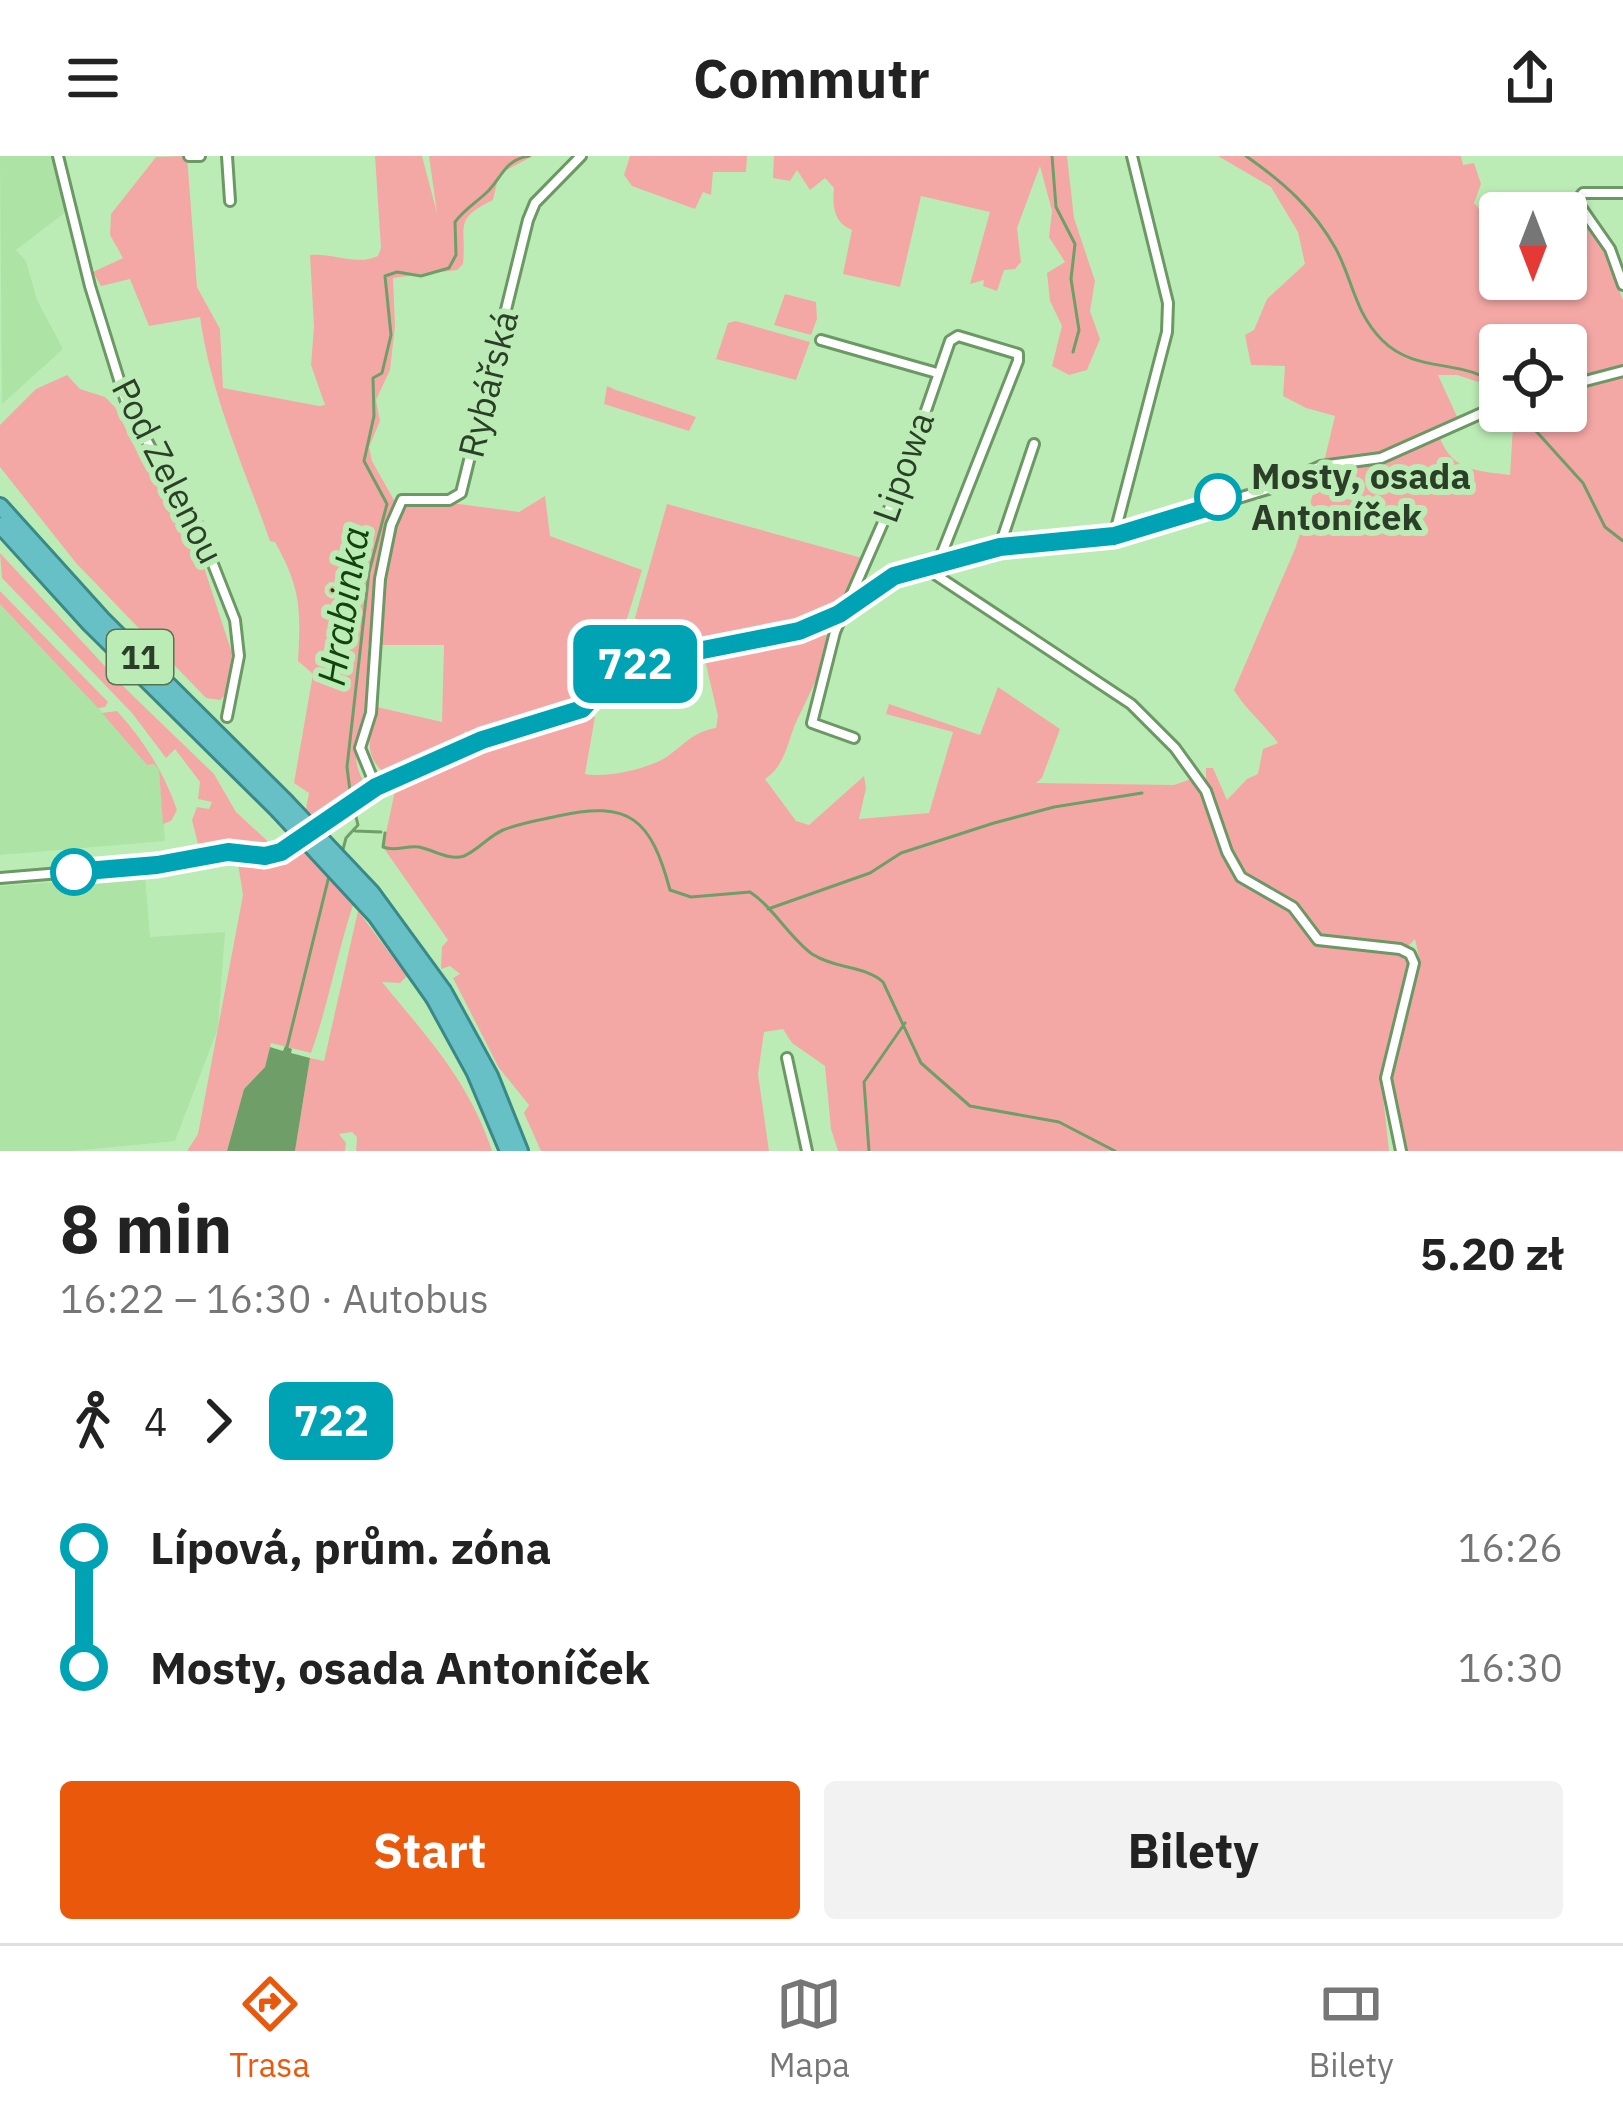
<!DOCTYPE html>
<html lang="pl">
<meta charset="utf-8">
<style>
body{margin:0;font-family:"IBM Plex Sans",sans-serif;background:#f2f2f2;color:#222;height:100vh;display:flex;flex-direction:column;font-size:45px;white-space:nowrap}
*{box-sizing:border-box;margin:0}
p{font-size:39px;color:#767676}
.icon{flex:none;width:66px;height:66px;fill:none;stroke:currentColor;stroke-width:2;stroke-linecap:round;stroke-linejoin:round}
.map{position:relative;height:995px;overflow:hidden}
.details{display:flex;flex-direction:column;background:#fff;flex:1}
.details>*{flex:none}
.badge{padding:0 24px;border-radius:18px;font-size:42px;line-height:78px}
.needle{width:78px;rotate:180deg}
.fabs{position:absolute;left:1479px;top:36px;display:grid;gap:24px}
.fabs a{display:grid;place-items:center;width:108px;height:108px;border-radius:12px;background:#fff;box-shadow:0 3px 9px #0004;font-size:60px}
.map>.badge{position:absolute;translate:-50% -50%;box-shadow:0 0 0 6px #fff}
.legs{display:flex;align-items:center;gap:18px;height:132px;padding:0 60px;font-size:39px}
.legs p{margin-inline-start:auto}
.overview{display:flex;align-items:center;justify-content:space-between;height:204px;padding:0 60px}
h1{font-size:66px;font-weight:700;line-height:90px}
.button{display:flex;gap:24px;margin-top:auto;padding:24px 60px}
.button a{flex:1;height:138px;border-radius:12px;background:#ea580c;color:#fff;font-size:48px;font-weight:700;line-height:138px;text-align:center}
.button a+a{background:#f2f2f2;color:#222}
ul{padding:0 60px;list-style:none}
li{display:flex;align-items:center;gap:42px;height:120px;font-size:45px}
li i{display:grid;place-items:center;width:18px;height:100%;margin:0 15px;background:currentColor}
li i::after{content:'';width:30px;height:30px;margin:-15px;border:9px solid;border-radius:50%;background:#fff}
li p{margin-inline-start:auto}
li:first-child i{background:linear-gradient(#0000 50%,currentColor 0)}
li:last-child i{background:linear-gradient(currentColor 50%,#0000 0)}
header{display:flex;justify-content:space-between;align-items:center;height:156px;padding:0 60px;background:#fff;font-size:54px;font-weight:700}
.tabs{display:flex;justify-content:space-around;align-items:center;height:168px;border-top:3px solid #e0e0e0;background:#fff;font-size:33px;color:#767676}
.tabs a{display:grid;justify-items:center;gap:6px}
.tabs .current{color:#ea580c}
.map>svg:first-child{display:block}
</style>
<header><svg class="icon" aria-label="menu" viewBox="0 0 24 24"><path d="M4 6h16M4 12h16M4 18h16"/></svg>Commutr<svg class="icon" aria-label="share" viewBox="0 0 24 24"><path d="M12 15V3M7 8l5-5 5 5M5 13v7h14v-7"/></svg></header>
<div class="map">
<svg width="1623" height="995" viewBox="0 0 1623 995">
<rect width="100%" height="100%" fill="#bcecb5"/>
<path fill="#ade3a5" d="M0,0H54L67,55L16,94L26,105L37,144L63,193L2,248Z
M0,448L78,528L147,609L154,608L159,614L165,685L0,699Z
M145,720L150,781L225,776L218,872L175,985L72,995H0V730Z"/>
<path fill="#f4a8a6" d="M187,0L197,131L220,173L223,232L319,250L325,249L311,209L314,171L310,99C333,97 357,110 378,100L381,92L375,0H422L437,57L429,0H533L499,18L493,44C452,64 467,70 463,108L457,114L393,122L395,170L390,214L376,244L380,265L369,291L372,305L395,346L459,348L519,356L545,340L550,380L642,414L611,515L588,541L546,561L507,562L477,581L465,575L463,585L388,620C361,599 370,581 377,551L442,566L444,489H368C368,509 370,531 368,551C365,584 345,594 365,628L318,664L306,653L309,637L294,627L313,518L298,505C301,453 301,433 275,386L270,385C244,311 211,240 200,161L149,170L130,123L101,130L93,116L123,102L110,79L111,58L156,1Z
M630,0H747L746,16H713L711,39L703,36L695,53L632,30L624,19Z
M774,0H1067L1074,62L1095,125L1090,155L1100,183L1087,214L1069,219L1052,210L1062,170L1050,145L1047,117L1065,106L1049,81L1052,55L1040,10L1017,72L1021,106L1015,113L1004,114L997,135L983,130L984,124L970,128L990,56L921,40L900,131L843,118L852,74C834,67 832,50 834,32L825,22L810,34L797,14L790,25L773,22Z
M1218,0H1461L1463,9L1474,7L1481,28L1474,47L1489,65L1500,68L1497,74L1500,79V123H1566V57H1546C1554,55 1566,50 1574,56C1601,74 1612,117 1623,144V995H1406L1390,923L1419,801L1415,783L1408,790L1331,785L1324,790L1398,797L1408,807L1382,931L1389,995H838L831,973L825,910L792,887L783,873L764,876L758,918L769,995H541L524,957L529,949L499,912L453,822L460,818L450,810L441,813L442,791L448,784L383,691L396,630L488,589L588,559L595,561L585,618C607,622 649,613 668,600C686,587 693,576 716,572L718,560L705,504L824,478L831,482C822,512 811,536 797,564C787,586 786,609 765,623L796,665L809,669L864,620L866,632L859,663L929,657L953,576L886,558L889,548L980,579L998,531L1060,573L1042,622L1036,627L1174,629L1194,622L1232,720L1252,732V726L1234,707L1206,626V612H1213L1227,644L1247,623L1258,618L1263,593L1278,587C1263,567 1245,553 1234,534L1295,393L1321,314L1387,304L1440,282C1452,315 1479,315 1510,319L1514,255H1566V189H1500V233L1457,219H1438L1459,265L1383,298L1324,306L1335,260L1306,252L1283,240L1285,210L1251,209L1245,179L1254,174L1267,143L1305,108L1298,76L1271,31Z
M785,138L816,146L817,163L811,179L774,169Z
M736,165L810,186L796,224L716,203L728,167Z
M67,219L80,233L105,241L115,251L143,308L195,384L232,497L226,538L220,544L206,542L76,407L0,311V269L36,233Z
M607,230L616,234L696,261L689,275L604,248Z
M667,348L862,402C851,434 844,454 810,466L627,499L626,494Z
M0,397L127,534L214,618L236,656L274,691L280,692L258,695L230,689L209,697L199,692L192,664L197,651L209,653L212,646L198,643L200,626L175,593L166,602L132,557L2,422Z
M0,435L108,546L105,551L98,552L0,448Z
M117,555C144,585 164,616 177,654L171,665L163,668L159,614L154,608L147,609L102,557Z
M298,689L353,749C337,798 328,850 311,897L271,887L265,911L244,933L227,995H187L198,978L243,739L237,701L256,712L260,705Z
M358,755L407,820L400,827L382,826C428,882 469,925 492,995H356L357,981L352,976L339,978L346,987L345,995H295L310,902L324,905Z"/>
<path fill="#6f9e68" d="M285,890L292,893L291,897L310,902L295,995H227L244,933L265,911L270,891L283,895Z"/>
<g fill="none" stroke-linecap="round" stroke-linejoin="round">
<path stroke="#6f9e68" stroke-width="3" d="M1052,0L1056,51L1075,88L1071,123L1079,174L1073,196
M1246,0C1283,26 1313,52 1336,93C1353,125 1355,157 1382,184C1418,220 1465,200 1500,232
M1518,255L1583,327L1605,371L1623,385
M351,643L347,611L369,416L387,348L364,305L374,260L373,222L382,217L391,179L385,120L397,116L421,120L449,112L456,99L455,66C464,54 474,48 485,38C502,23 503,4 529,0
M355,675L381,676
M385,677L383,691C396,696 406,689 419,691C434,694 449,705 464,700C478,694 489,680 503,674C520,667 540,664 558,660C630,644 651,663 670,734L691,741L750,736C774,752 788,780 812,798C835,813 866,810 883,826L921,907L970,950L1059,966L1115,995
M342,697L346,682L358,669L354,653
M768,753L870,717L901,697L994,667L1054,651L1142,637
M287,891L329,720
M869,995L864,926L905,867"/>
<g stroke="#6b9864" stroke-width="14">
<path id="minor" d="M58,0L90,130L125,243L156,302L192,355L235,464L239,500L227,561
M189,0H200
M227,0L230,45
M1623,37H1583L1579,42L1580,50L1610,93L1623,129
M821,184L937,217
M1566,230L1623,215
M1114,380L1167,176L1168,147L1132,0
M1000,389L1034,288
M927,413L1131,548L1175,592L1206,635L1227,696L1241,721L1293,751L1318,784L1400,793L1410,798L1414,807L1386,922L1401,995
M854,582L812,567L835,476L903,321L950,185L958,180L1018,198V205L938,407
M376,631L360,592L371,557L380,423L391,369L402,344H449L461,337L528,64L535,47L581,0
M321,670L376,631L482,584L582,553L614,519L632,509L799,475L839,459L894,420L1019,387L1114,380L1268,333L1321,310L1381,302L1500,249
M0,722L157,709L228,696L265,700L281,696L297,686
M787,902L807,995"/>
</g>
<g stroke="#398986" stroke-width="20">
<path id="trunk" d="M0,350L102,463L286,646
M0,369L90,468L278,654
M444,836L490,920L520,995
M434,842L475,917L508,995"/>
</g>
<use href="#minor" stroke="#fff" stroke-width="8"/>
<use href="#trunk" stroke="#67c0c6" stroke-width="14"/>
<g stroke="#398986" stroke-width="20" stroke-linecap="butt">
<path id="trunk-bridge" d="M286,646L371,736L444,836
M278,654L376,760L434,842"/>
</g>
<use href="#trunk-bridge" stroke="#67c0c6" stroke-width="14"/>
</g>
<g fill="none" stroke-linecap="round" stroke-linejoin="round">
<g stroke="#fff" stroke-width="27">
<path id="line-1" d="M74,716L157,709L228,696L265,700L281,696L376,631L482,584L582,553L611,521L632,508L799,475L839,458L894,420L1000,391L1114,380L1213,350L1218,341"/>
</g>
<use href="#line-1" stroke="#00a3b4" stroke-width="18"/>
</g>
<g fill="#fff" stroke="#00a3b4" stroke-width="6">
<circle cx="1218" cy="341" r="21"/>
<circle cx="74" cy="716" r="21"/>
</g>
<g text-anchor="middle" stroke-width="12" stroke-linejoin="round" paint-order="stroke">
<rect fill="#bcecb5" stroke="#567352" stroke-width="3" x="107" y="474" width="66" height="54" rx="9"/>
<g font-size="33" font-weight="bold" fill="#2b3f28">
<text x="140" y="513">11</text>
</g>
<g font-size="36" fill="#2b3f28" stroke="#bcecb5">
<text transform="translate(488 228) rotate(-76)" y="13">Rybářská</text>
<text transform="translate(903 311) rotate(-70)" y="13">Lipowa</text>
<text transform="translate(168 315) rotate(63)" y="13">Pod Zelenou</text>
</g>
<g font-size="36" font-weight="bold" fill="#2b3f28" stroke="#bcecb5" text-anchor="start">
<text x="1251" y="333">Mosty, osada<tspan x="1251" dy="41">Antoníček</tspan></text>
</g>
<g font-size="39" font-style="italic" fill="#12430c" stroke="#bcecb5">
<text transform="translate(343 450) rotate(-81)" y="14">Hrabinka</text>
</g>
</g>
</svg>
<div class="fabs">
<a><svg class="needle" viewBox="-14 -14 28 28"><path d="M0-13l5 13h-10z" fill="#e53935"/><path d="M0 13l5-13h-10z" fill="#767676"/></svg></a>
<a><svg class="icon" aria-label="locate" viewBox="0 0 24 24"><circle cx="12" cy="12" r="6"/><path d="M12 2v4M12 18v4M2 12h4M18 12h4"/></svg></a>
</div>
<b class="badge" style="left:635px;top:508px;background:#00a3b4;color:#fff">722</b>
</div>
<section class="details">
<div class="overview"><div><h1>8 min</h1><p>16:22 – 16:30 · Autobus</p></div><b>5.20 zł</b></div>
<div class="legs"><svg class="icon" aria-label="walk" viewBox="0 0 24 24"><circle cx="13" cy="4" r="2"/><path d="M13 8l-2 6 4 7M11 14l-3 7M7 12l3-4h3l4 4"/></svg>4<svg class="icon" aria-label="forward" viewBox="0 0 24 24"><path d="M9 5l7 7-7 7"/></svg><b class="badge" style="background:#00a3b4;color:#fff">722</b></div>
<ul>
<li><i style="color:#00a3b4"></i><b>Lípová, prům. zóna</b><p>16:26</p></li>
<li><i style="color:#00a3b4"></i><b>Mosty, osada Antoníček</b><p>16:30</p></li>
</ul>
<div class="button"><a>Start</a><a>Bilety</a></div>
</section>
<nav class="tabs">
<a class="current"><svg class="icon" aria-label="directions" viewBox="0 0 24 24"><path d="M12 3l9 9-9 9-9-9zM9 14v-3h6M13 9l2 2-2 2"/></svg>Trasa</a>
<a><svg class="icon" aria-label="map" viewBox="0 0 24 24"><path d="M3 6l6-2 6 2 6-2v14l-6 2-6-2-6 2zM9 4v14M15 6v14"/></svg>Mapa</a>
<a><svg class="icon" aria-label="tickets" viewBox="0 0 24 24"><path d="M3 7h18v10H3zM15 7v10"/></svg>Bilety</a>
</nav>
